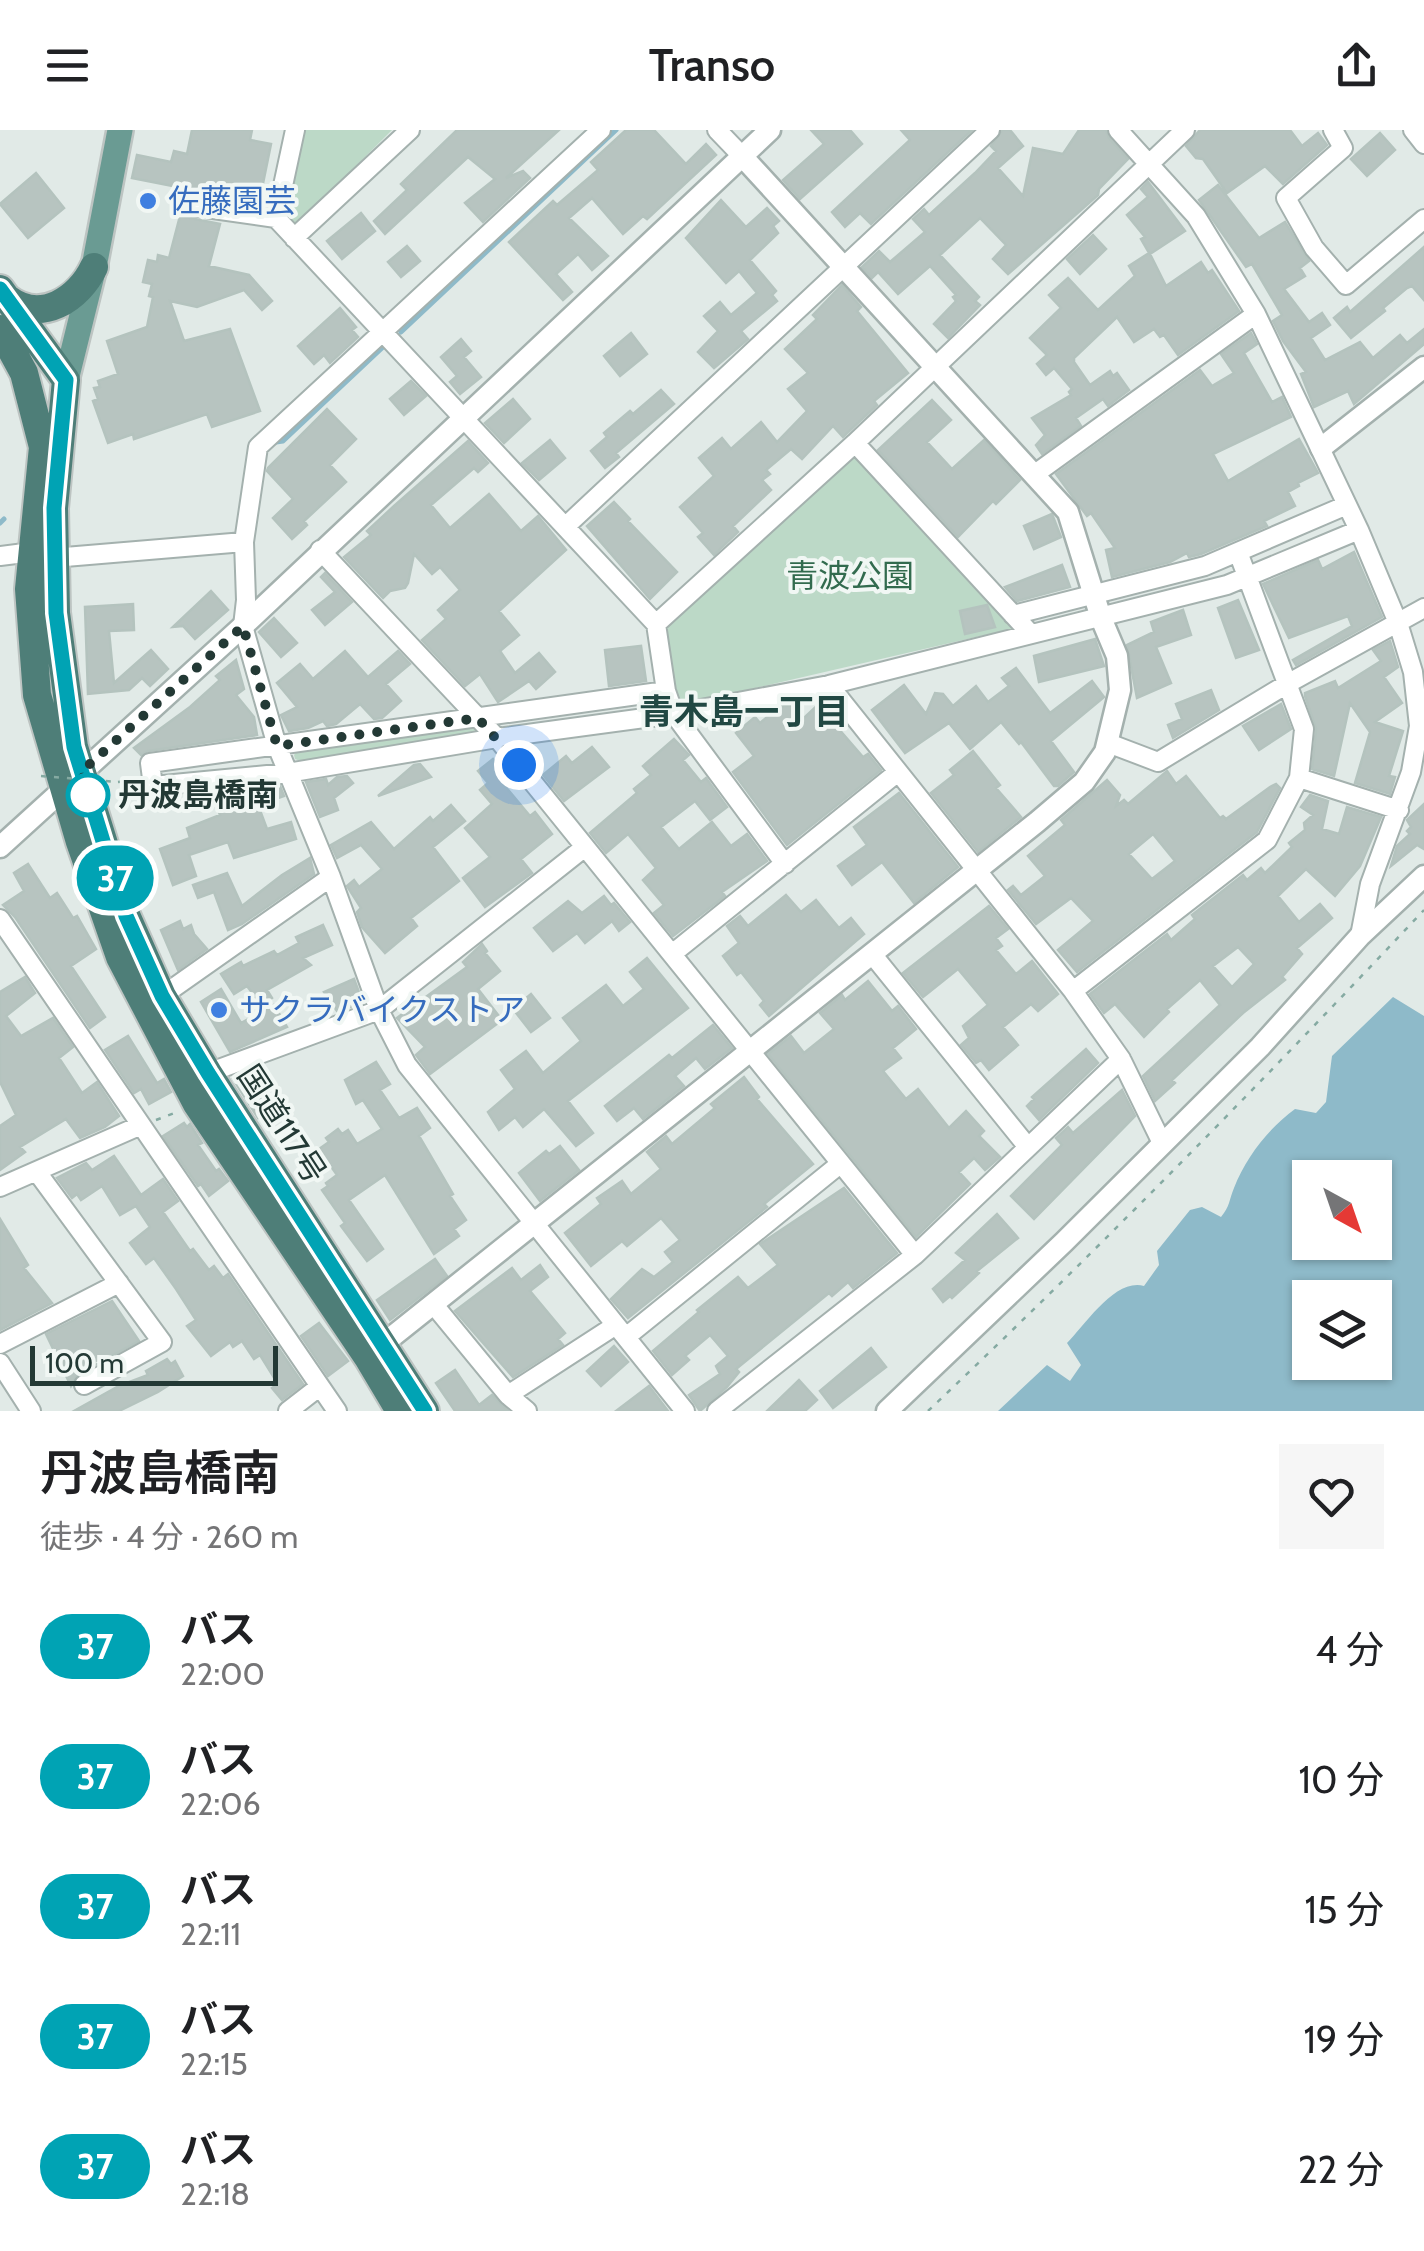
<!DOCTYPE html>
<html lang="ja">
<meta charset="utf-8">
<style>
body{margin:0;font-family:Cabin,"Noto Sans JP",sans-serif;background:#f6f6f6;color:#202124;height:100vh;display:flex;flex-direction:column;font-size:38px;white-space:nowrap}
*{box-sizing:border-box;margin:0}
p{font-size:32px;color:#757577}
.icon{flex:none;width:55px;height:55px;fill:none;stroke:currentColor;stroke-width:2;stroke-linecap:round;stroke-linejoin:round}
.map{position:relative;height:1281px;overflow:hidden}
.details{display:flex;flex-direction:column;background:#fff;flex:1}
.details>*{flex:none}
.badge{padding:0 20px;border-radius:32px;font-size:35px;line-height:65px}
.needle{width:65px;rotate:140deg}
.tools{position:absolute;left:1292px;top:1030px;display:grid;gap:20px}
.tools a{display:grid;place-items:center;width:100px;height:100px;border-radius:0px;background:#fff;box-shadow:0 2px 8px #0004;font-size:50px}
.scale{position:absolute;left:30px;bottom:25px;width:248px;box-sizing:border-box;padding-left:10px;border:5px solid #233935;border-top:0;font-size:28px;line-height:35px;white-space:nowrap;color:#233935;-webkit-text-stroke:8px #f1f7f4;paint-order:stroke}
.you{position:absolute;width:50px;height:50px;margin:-25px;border:8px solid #fff;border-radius:50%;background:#1a73e8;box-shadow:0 0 0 15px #1a73e833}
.map>.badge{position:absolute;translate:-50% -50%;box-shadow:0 0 0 5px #fff}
.round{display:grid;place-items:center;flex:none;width:105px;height:105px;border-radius:0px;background:#f6f6f6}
.overview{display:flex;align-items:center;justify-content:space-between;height:170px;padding:0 40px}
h1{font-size:48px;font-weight:600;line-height:75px}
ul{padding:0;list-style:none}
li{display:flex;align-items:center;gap:30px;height:130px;padding:0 40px}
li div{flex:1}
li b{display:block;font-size:38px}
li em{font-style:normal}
li .badge{min-width:110px;font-weight:700;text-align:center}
header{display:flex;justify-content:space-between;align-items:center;height:130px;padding:0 40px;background:#fff;font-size:45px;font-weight:600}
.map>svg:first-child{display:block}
</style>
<header><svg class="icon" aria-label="menu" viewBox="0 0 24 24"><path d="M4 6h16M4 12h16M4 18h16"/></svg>Transo<svg class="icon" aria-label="share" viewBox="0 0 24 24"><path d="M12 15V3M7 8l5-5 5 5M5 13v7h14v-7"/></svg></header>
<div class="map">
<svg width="1424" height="1281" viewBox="0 0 1424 1281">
<rect width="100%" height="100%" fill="#e1eae7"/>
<path fill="#bcd9c7" d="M303,0H392L295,97L285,83Z
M857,325L1015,498L677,576L660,490Z
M471,595L476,602L473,608L306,633L295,629L294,625L298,620Z"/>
<path fill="#8ebac9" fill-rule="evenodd" d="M1393,867L1424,886V1281H998L1047,1235L1070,1251L1081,1235L1067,1213C1086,1194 1115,1148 1144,1156L1159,1135L1157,1121L1190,1080L1202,1077L1221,1087C1230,1076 1229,1070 1234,1058C1246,1027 1269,998 1295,979L1316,983L1326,972L1332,926ZM1310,1048H1375V1112H1310ZM1310,1168H1375V1232H1310Z"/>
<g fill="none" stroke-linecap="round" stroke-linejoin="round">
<path stroke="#8ebac9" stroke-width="5" d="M401,202L616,0
M276,312L283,311L383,217
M0,393L4,389"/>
</g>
<path fill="#b7c4c0" stroke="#b4c3be" stroke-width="2.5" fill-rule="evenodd" d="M192,0H252L250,10L271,14L259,73L132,48L137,25L171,32L174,21L187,24Z
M457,0H559L506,48L523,41L530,48L483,92L465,73L495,49L468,27L385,104L374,91L407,60L401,54Z
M626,0H654L686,34L706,14L716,25L647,89L643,86L623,104L592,68L569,88L608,126L592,140L578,124L556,144L572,162L563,170L509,112L553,71L557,75L598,40L591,32Z
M811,0H850L862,14L800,69L783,50L824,14Z
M901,0H972L871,94L860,83L845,97L832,82L910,10Z
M1002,0H1010L1023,16L998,38L1023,66L1033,18L1063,24L1079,0H1106L1109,8L1128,29L1099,59L1098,65L1008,144L993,129L1006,115L980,88L940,125L979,167L975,171L980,175L948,208L934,194L956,171L953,167L956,165L930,136L898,164L878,142L872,148L862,137L879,121L890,132L925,102L913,89L924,79L929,85L975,43L996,21L991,16Z
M1200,0H1290L1302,16L1318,3L1327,15L1283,54L1265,36L1227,63L1203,29L1196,28L1186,16Z
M1380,3L1395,20L1367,46L1351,29Z
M36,43L64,78L28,108L0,74Z
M1148,52L1185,101L1150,124L1166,156L1201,132L1208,143L1212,140L1239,181L1178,225L1164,205L1160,207L1154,199L1134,212L1117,187L1074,228V232L1090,255L1110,241L1113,246L1117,243L1129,260L1108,276L1103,269L1076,288L1081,296L1042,324L1036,315L1045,305L1032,288L1071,265L1069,262L1072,259L1054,238L1046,245L1037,234L1047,225L1030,208L1061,178L1049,165L1068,148L1098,180L1135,146L1129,136L1149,123L1141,109L1145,107L1127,85L1148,67L1141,59Z
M1218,55L1259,108L1285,92L1309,131L1300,138L1305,146L1284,159L1309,192L1322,183L1330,195L1311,208L1325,230L1360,212L1373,228L1400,205L1407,213L1424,199V214L1354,274L1348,261L1314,277L1301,244L1306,242L1283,211L1273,191L1282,185L1252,134L1246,137L1199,70Z
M721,70L746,97L767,78L779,91L773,96L778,103L750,130L776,161L772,165L777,171L741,201L748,209L714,238L698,222L718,201L704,186L720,172L731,185L757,163L739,141L726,153L686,108Z
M361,83L375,101L342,129L327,111Z
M180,86L220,94L209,136L249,145L272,171L262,180L244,160L197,177L170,171L184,211L230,199L260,281L212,297L207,284L134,309L133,304L108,313L93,271L98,269L94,258L100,257L98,251L118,244L107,211L147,197L153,167L149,166L152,154L143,152L148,130L157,132L158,125L169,128Z
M1093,105L1106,119L1080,144L1067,129Z
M407,116L420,131L401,147L388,132Z
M1424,117V170L1412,156L1407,158L1383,178L1385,181L1351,208L1334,188L1347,177L1350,182Z
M842,155L861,177L857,181L908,243L874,271L877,275L843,307L833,296L802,329L791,319L766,340L770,344L762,350L771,360L733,396L738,402L714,425L698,407L703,403L680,377L714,346L699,328L722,308L731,319L761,292L777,312L807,281L788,259L808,243L785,219L817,189L813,185Z
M340,178L356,197L352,200L358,207L330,233L324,225L314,234L298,216Z
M631,203L647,224L620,246L604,226Z
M1251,203L1257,214L1244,223L1272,272L1282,267L1291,287L1213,324L1228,351L1299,309L1318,343L1298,353L1299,356L1288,362L1295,376L1264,391L1267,396L1201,424L1189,427L1187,423L1170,432L1112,447L1106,420L1115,418L1091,383L1087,386L1056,344L1200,240L1212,256L1234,243L1221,224Z
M461,209L471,221L464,227L481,247L460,264L450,252L457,246L441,227Z
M411,251L426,266L404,285L390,269Z
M661,260L674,274L616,323L619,327L605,338L591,321L607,307L604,303L630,281L633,284Z
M513,269L530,289L504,313L485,293Z
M932,270L951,290L927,312L952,339L984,310L1020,350L996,374L993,371L958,407L878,320Z
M327,279L356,309L330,335L346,352L304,391L307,395L292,409L273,388L293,369L267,341L268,338Z
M550,310L565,328L539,350L522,333Z
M468,311L488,333L478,342L474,338L431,375L450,398L489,364L521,401L538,386L566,420L499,481L519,505L500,521L515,543L539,523L555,542L536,559L529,551L498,572L480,544L465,556L422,510L446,489L438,480L460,460L440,437L432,444L414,424L408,453L405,458L390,461L383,468L344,427L371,405L367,401L394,376Z
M614,372L630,389L628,391L677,442L650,469L587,396Z
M1052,384L1061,407L1034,419L1024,396Z
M1354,422L1382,487L1296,535L1293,530L1352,496L1348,486L1289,508L1263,454L1318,430L1322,439Z
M1062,435L1070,457L1017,471L1005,457Z
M325,443L352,472L325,495L312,480L335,462L321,447Z
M211,461L228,480L195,509L183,496L173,497Z
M1238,470L1259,520L1236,528L1218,478Z
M133,474L134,500L109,501L114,553L151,520L168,539L150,556L142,548L129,560L88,564L85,477Z
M987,475L995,497L965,504L960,481Z
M1183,480L1191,505L1156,517L1171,553L1137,568L1127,515L1154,502L1151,492Z
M274,488L297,513L281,527L259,502Z
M1095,509L1104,536L1039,552L1034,526Z
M1390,511L1398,537L1384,547L1402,573L1375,592L1403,601L1389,646L1395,647L1390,664L1355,653L1370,602L1350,573L1334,646L1312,639L1316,599L1305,566V563L1335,551L1338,558L1381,531L1373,520Z
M641,516L646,551L609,556L605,520Z
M345,521L368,547L398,521L410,534L386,554L401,571L382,588L374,589L360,574L336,594L327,596L323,591L308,598L289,601L281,585L297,577L277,553L300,534L313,549Z
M236,530L244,559L236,565L254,587L257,605L148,621L141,625L134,618L190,577L220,550L216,546Z
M1016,538L1050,583L1092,551L1104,567L1051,611L1074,642L1058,656H1054L1021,612L1019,614L1001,592L970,619L949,593L905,623L872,580L904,555L926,584L935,563L943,564L953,576L976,556L988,572L1009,556L1002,548Z
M1211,560L1219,580L1173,608L1168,595L1182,589L1176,574Z
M824,569L836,584L831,590L863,627L868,624L881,640L787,715L733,642L754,626L736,603L755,587L760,593L779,577L792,575L804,588Z
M1281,574L1291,599L1259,620L1243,596Z
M674,609L689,625L683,630L701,652L706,648L727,677L710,690L695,671L661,697L679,719L712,692L731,716L747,704L767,731L722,762L725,766L673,806L654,783L664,775L643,750L656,738L628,704L606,723L590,703L637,663L634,659L651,645L643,636Z
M592,617L609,637L564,671L543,645L566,626L572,633Z
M973,621L1000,655L996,658L1021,687L978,722L931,663L954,645L950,640Z
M493,629L510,650L504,655L530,686L535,682L552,704L521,729L532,743L485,777L463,748L490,727L465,698L492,674L480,660L488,653L478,641Z
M420,634L431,647L378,666L414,635Z
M1167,641L1176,654L1186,646L1220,688L1223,686L1226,689L1270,657L1276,654L1280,658L1257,702L1077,842L1058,820L1093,791L1071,768L1036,794L1008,760L1013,756L1021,765L1045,746L1028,726L1065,695L1061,690L1107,650L1120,665L1116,676L1124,670L1128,674ZM1153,704L1175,731L1152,749L1129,724Z
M347,646L353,653L334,668L338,680L320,687L306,652L326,649L328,655L337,647Z
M280,656L284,666L258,675L267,699L291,692L296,709L234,728L228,712L189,725L196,746L173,755L160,719L190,708L187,698L220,685L213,665Z
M899,663L958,737L914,773L882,732L852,755L838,736L867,715L854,697Z
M1310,665L1328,671L1322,699L1339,704L1347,677L1381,687L1360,736L1335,766L1306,739L1282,762L1278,766L1299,792L1320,774L1332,788L1297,818L1302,824L1282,847L1285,850L1243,883L1172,950L1175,953L1155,971L1143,946L1220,875L1200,850L1167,879L1169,882L1144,907L1115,874L1104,883L1090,864L1167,804L1171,810L1195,789L1192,785L1243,745L1247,750L1261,738L1265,743L1292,717L1289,713L1305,700L1304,693L1313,685L1301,677ZM1238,817L1254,834L1232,857L1213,836Z
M1424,674V719L1417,715L1391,736L1397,716L1410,704L1407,701L1411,697L1407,690Z
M451,675L465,691L433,717L459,751L411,788L417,796L385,823L362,797L357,782L361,778L347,756L354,750L359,757L382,739L361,715L337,728L331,715L371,692L394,719L430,687L433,691Z
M310,728L314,744L242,794L228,800L214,762L198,768L193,755L227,743L242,776L282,745Z
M28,734L50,768L57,763L73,788L77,786L96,819L71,836L105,887L90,898L15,787L3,775L24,761L14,743Z
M786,765L801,782L816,770L839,798L851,788L864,804L769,886L760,875L764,871L741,842L737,845L723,826L739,813L727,796L740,786L748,796Z
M604,766L611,775L614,773L630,792L619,801L612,791L585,813L577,803L553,821L534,798L568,771L582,783Z
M989,776L1008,799L996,808L1002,816L996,820L1016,844L1032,831L1058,864L1038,881L1031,874L1003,897L1018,915L989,940L981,930L976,933L961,915L969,908L963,896L988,875L958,839L923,867L903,843Z
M180,791L183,799L191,795L194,804L207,819L178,840L161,800Z
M323,795L332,815L303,828L311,835L267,860L272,868L262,876L247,856L234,864L221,844L241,832L243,836L274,821L277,825L299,813L296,807Z
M482,814L487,821L485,823L500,841L478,859L502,890L430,944L416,925L425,917L397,888L467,837L463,832Z
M647,828L688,878L568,971L593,1003L576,1016L544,979L523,997L515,987L499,1000L488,982L515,959L501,940L526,921L543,943L581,911L563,888L606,855L623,876L644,859L630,842Z
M25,847L35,863L6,886L21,906L53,888L73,917L59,928L82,963L97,952L119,986L105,997L80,1008L66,989L20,1017L25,1022L0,1040V996L16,985L0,952V862Z
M354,849L363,873L337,881L324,862Z
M868,851L892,881L898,876L916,899L893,918L901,928L883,941L906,969L918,959L949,998L966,981L984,1001L979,1006L1000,1027L985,1040L974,1028L959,1042L970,1054L916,1107L768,924L791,906L804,923L834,899L820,883L842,865L845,870Z
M221,859L241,893L274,875L287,897L230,922L201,872Z
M531,864L550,888L531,902L513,879Z
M713,895L732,918L705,939L696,928L675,946L684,956L643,989L634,978L617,991L605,976L669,925L672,928Z
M128,906L157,953L164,949L171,962L149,974L141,959L134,963L105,920Z
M1086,919L1098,933L1039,990L1027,976L1034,969L1032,967Z
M376,932L390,954L380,960L399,988L417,978L430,998L419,1006L453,1064L450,1066L466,1090L454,1099L459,1106L434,1124L385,1045L349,1070L383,1119L367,1131L341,1096L345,1093L322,1060L328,1056L326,1053L337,1045L319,1019L329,1012L326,1008L338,999L342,1004L348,1000L357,1014L382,999L363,970L356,974L345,950Z
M249,941L274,977L258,988L233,949Z
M744,947L759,967L757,969L813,1034L764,1074L767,1077L628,1188L611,1169L642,1139L654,1147L673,1132L665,1122L680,1110L661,1088L627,1116L622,1111L591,1136L565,1103L601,1074L597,1068L622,1051L631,1064L661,1039L647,1022L666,1006L672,1014L715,978L711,974Z
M1122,960L1135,986L1034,1089L1011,1066L1062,1015L1056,1008L1068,997L1073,1003Z
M184,993L187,997L190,994L202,1013L198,1015L216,1041L219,1039L228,1051L209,1066L201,1054L198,1056L163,1006Z
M560,1016L579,1040L540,1071L519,1043L546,1021L549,1024Z
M114,1026L141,1065L163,1049L178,1071L163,1082L190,1121L193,1119L209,1140L214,1136L223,1148L228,1144L303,1254L282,1270L272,1258L278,1254L260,1225L254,1229L242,1211L233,1217L230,1212L211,1226L187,1196L196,1190L176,1159L154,1128L146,1134L130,1113L150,1097L136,1076L120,1085L102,1056L81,1070L77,1064L72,1068L57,1048L86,1033L92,1040Z
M844,1058L897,1123L853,1158L848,1152L832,1166L829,1163L736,1239L739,1242L727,1257L700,1281L689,1265L720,1244L716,1236L728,1226L710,1205L685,1226L689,1230L672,1245L653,1221L699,1182L697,1180L738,1147L748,1158L778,1135L760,1114Z
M997,1084L1018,1108L977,1141L979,1143L952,1168L950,1166L943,1172L933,1159L965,1130L956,1123Z
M0,1089L28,1135L24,1138L52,1173L0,1200Z
M435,1129L447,1146L390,1190L377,1170Z
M540,1135L548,1147L530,1161L565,1203L558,1209L563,1215L513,1247L455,1181L512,1138L521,1150Z
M112,1171L139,1211L78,1244L71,1256L46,1204Z
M319,1193L348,1231L328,1246L301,1206Z
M614,1216L628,1232L601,1256L587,1241Z
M871,1218L886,1237L833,1278L820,1261Z
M167,1229L171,1234L175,1231L183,1246L158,1262L119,1281H74L119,1256L148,1245L146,1241Z
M455,1240L479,1275L492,1265L508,1281H455L436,1253Z
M799,1250L817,1270L805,1281H767Z
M649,1256L668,1281H616Z"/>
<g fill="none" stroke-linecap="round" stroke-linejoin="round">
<g stroke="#a4b1ae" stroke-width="22">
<path id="minor" d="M295,0L276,88L656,494L666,561L674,584L785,734
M601,0L258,317L244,412L246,470L243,496L277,616L331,747L379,880L407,935L685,1281
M717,0L742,26
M1118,0L1196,86L1256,184L1359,400L1398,493L1413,542L1419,596L1411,642L1370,754L1360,806
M1333,0L1343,18L1286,68L1314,118L1346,155L1424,89
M1413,0L1424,14
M185,75L276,88
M294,108L410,0
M855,313L1185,0
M1035,344L1256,184
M566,396L990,0
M320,420L497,608L915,1125
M0,426L32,422
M53,428L244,412
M1013,485L1205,436L1347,375
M656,494L855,313L1030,503
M829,555L1073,861L1121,929L1162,1013
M666,561L150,633L153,656L287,643L497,608L674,584L829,555L1227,455L1359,400
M1108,613L1158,632L1287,554L1424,478
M1299,648L1399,680
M0,789L337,1281
M672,824L898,642
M872,824L1027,1016
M1073,861L1267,710L1299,648L1304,599L1238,422
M162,866L331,747
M208,943L379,880L585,717
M37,1042L162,1212L84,1255
M0,1057L139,996
M434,1175L508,1265L527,1281
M626,1207L840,1034
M0,1214L119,1153
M0,1233L31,1281
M508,1265L616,1195
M288,1281L319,1257
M717,1281L915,1125L1121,929"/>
</g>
<g stroke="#a4b1ae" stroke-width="25">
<path id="tertiary" d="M1321,318L1424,237
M0,717L243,496L770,0
M383,1214L1037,692L1084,652L1105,622L1120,560L1117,526L1101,488L1068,382L742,26
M887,1281L1064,1112L1260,917L1360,806L1424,746"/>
</g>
<g stroke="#bdc4c2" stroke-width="30">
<path id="primary" d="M66,250L94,137L120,0"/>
</g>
<g stroke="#bdc4c2" stroke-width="32">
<path id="trunk" d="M0,159L66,250L54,378L56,483L74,617L126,785L162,866L208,943L425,1281
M8,169C41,194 79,169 94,137
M0,199L24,243L43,317L29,459L37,565L80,712L120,827L197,974L369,1229L400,1281"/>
</g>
<path stroke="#85aaa2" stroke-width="2.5" stroke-dasharray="5 8" stroke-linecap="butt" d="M118,652L135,650
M156,990L177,982
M928,1281C1099,1119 1263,951 1424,780"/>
<use href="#minor" stroke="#fff" stroke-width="18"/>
<use href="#tertiary" stroke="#fff" stroke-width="20"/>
<use href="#primary" stroke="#6a9b93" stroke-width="25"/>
<use href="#trunk" stroke="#4e7e78" stroke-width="28"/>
<path stroke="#85aaa2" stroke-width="2.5" stroke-dasharray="5 8" stroke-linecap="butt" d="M41,646L118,652"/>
</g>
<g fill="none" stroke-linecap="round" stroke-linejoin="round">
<g stroke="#fff" stroke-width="22">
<path id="line" d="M0,159L66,250L54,378L56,483L74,617L126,786L162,866L208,943L425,1281"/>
</g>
<use href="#line" stroke="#00a3b4" stroke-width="15"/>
<path stroke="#233935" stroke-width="10" stroke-dasharray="0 18" d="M88,665L81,642L243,496L277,616L478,588L519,635"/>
</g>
<g fill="#3f7fe0" stroke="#f1f7f4" stroke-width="4">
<circle cx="148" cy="71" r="10"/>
<circle cx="219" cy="880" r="10"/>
</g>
<circle fill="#fff" stroke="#00a3b4" stroke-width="5" cx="88" cy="665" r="20"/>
<g text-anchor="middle" stroke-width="8" stroke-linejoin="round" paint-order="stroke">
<g font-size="32" fill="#366cbe" stroke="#f1f7f4" text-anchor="start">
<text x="168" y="82">佐藤園芸</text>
<text x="239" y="891">サクラバイクストア</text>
</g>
<g font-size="32" fill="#326b4e" stroke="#f1f7f4">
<text x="850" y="457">青波公園</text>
</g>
<g font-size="32" font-weight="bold" fill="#233935" stroke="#f1f7f4" text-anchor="start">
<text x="118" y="676">丹波島橋南</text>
</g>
<g font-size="32" fill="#233935" stroke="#f1f7f4">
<text transform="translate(282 994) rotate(57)" y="11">国道117号</text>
</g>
<g font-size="35" font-weight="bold" fill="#214843" stroke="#f1f7f4">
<text x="744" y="594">青木島一丁目</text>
</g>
</g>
</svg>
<div class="tools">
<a><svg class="needle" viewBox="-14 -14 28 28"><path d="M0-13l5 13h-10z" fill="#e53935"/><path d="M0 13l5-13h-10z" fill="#757577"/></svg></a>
<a><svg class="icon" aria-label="layers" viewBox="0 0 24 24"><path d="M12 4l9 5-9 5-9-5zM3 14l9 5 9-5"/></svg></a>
</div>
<div class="scale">100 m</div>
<div class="you" style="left:519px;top:635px"></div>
<b class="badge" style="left:115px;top:748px;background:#00a3b4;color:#fff">37</b>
</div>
<section class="details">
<div class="overview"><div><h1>丹波島橋南</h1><p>徒歩 · 4 分 · 260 m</p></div><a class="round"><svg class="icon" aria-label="heart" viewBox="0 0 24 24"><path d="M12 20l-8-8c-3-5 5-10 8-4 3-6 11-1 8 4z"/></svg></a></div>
<ul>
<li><span class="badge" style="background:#00a3b4;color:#fff">37</span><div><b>バス</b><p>22:00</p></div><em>4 分</em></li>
<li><span class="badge" style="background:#00a3b4;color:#fff">37</span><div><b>バス</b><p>22:06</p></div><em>10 分</em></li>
<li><span class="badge" style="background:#00a3b4;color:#fff">37</span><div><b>バス</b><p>22:11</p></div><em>15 分</em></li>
<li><span class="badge" style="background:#00a3b4;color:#fff">37</span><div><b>バス</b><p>22:15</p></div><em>19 分</em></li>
<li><span class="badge" style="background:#00a3b4;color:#fff">37</span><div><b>バス</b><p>22:18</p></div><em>22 分</em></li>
</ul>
</section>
